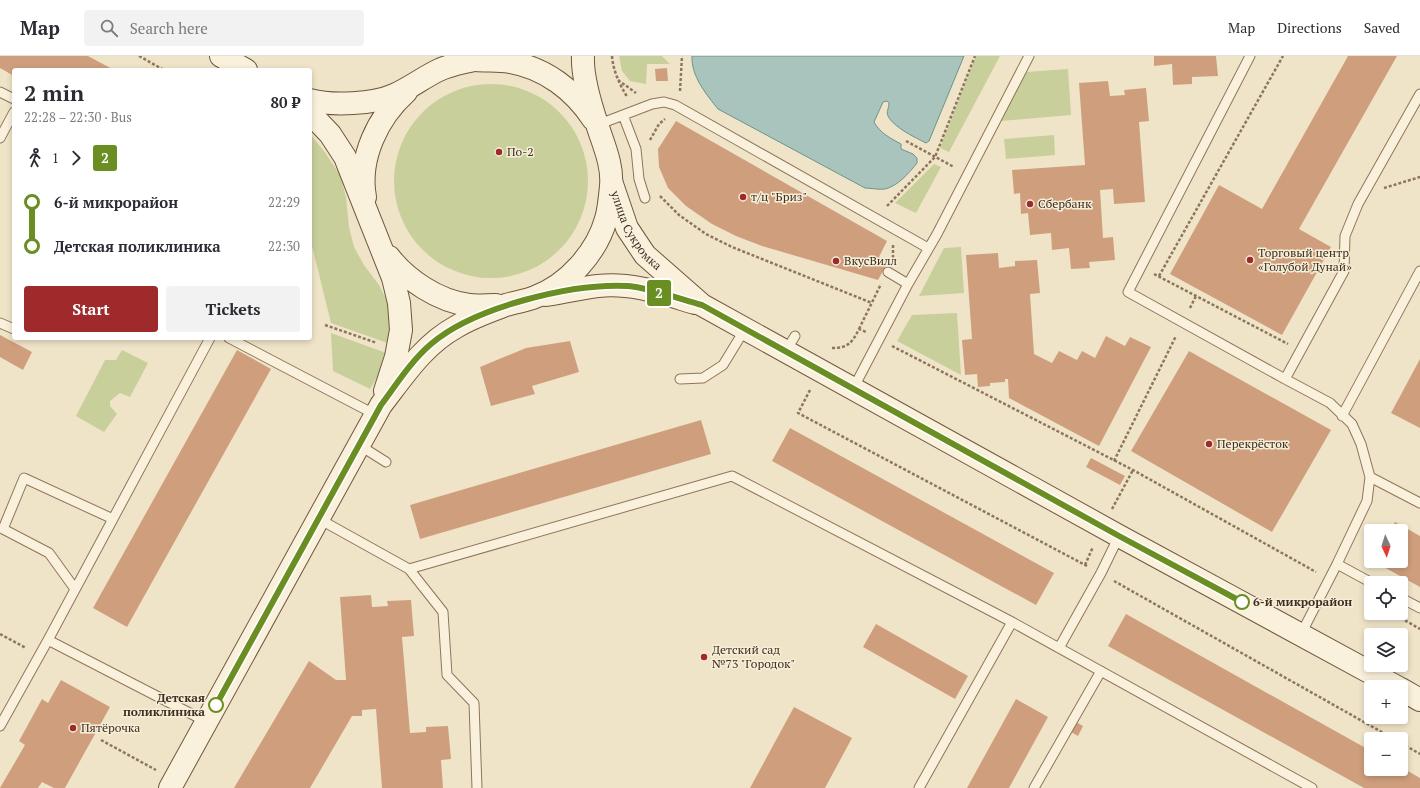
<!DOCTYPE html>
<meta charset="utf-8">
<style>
body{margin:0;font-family:"PT Serif",serif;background:#f2f2f3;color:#2b2b33;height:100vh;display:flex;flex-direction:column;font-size:15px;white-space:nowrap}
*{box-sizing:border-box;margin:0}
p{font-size:13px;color:#7c7c81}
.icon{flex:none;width:22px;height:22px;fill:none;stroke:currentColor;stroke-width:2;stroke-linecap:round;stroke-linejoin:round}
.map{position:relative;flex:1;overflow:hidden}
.sheet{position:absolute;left:12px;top:12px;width:300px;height:272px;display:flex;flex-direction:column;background:#fff;border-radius:4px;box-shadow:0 2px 6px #0003}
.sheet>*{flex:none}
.badge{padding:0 8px;border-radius:3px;font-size:14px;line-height:26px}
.needle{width:26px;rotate:176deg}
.buttons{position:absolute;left:1364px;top:468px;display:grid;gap:8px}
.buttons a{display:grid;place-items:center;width:44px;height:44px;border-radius:4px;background:#fff;box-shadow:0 2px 6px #0003;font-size:20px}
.map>.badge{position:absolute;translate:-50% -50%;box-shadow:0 0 0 2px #fff}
.legs{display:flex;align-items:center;gap:6px;height:44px;padding:0 12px;font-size:13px}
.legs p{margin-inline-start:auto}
.overview{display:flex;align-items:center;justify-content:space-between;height:68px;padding:0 12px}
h1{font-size:22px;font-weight:800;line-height:30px}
.action{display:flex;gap:8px;margin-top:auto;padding:8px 12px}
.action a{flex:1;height:46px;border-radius:4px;background:#9e2a2b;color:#fff;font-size:16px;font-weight:800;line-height:46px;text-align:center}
.action a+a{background:#f2f2f3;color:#2b2b33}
ul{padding:0 12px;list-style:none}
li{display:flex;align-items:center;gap:14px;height:44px;font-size:15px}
li i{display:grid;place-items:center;width:6px;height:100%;margin:0 5px;background:currentColor}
li i::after{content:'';width:10px;height:10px;margin:-5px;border:3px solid;border-radius:50%;background:#fff}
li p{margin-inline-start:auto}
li:first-child i{background:linear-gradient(#0000 50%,currentColor 0)}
li:last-child i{background:linear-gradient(currentColor 50%,#0000 0)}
header{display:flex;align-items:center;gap:24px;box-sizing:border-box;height:56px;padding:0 20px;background:#fff;border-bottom:1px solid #e1e1e2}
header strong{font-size:19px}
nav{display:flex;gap:22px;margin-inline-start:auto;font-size:14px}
.search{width:280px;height:36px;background:#f2f2f3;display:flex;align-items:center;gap:10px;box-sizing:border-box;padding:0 14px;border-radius:4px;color:#7c7c81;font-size:15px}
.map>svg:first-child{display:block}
</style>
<header>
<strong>Map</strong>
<div class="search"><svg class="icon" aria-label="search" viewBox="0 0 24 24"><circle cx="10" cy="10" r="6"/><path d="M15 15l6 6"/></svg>Search here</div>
<nav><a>Map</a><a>Directions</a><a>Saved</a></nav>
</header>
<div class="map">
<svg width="1420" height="732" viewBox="0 0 1420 732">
<rect width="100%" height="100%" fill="#f0e4c8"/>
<path fill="#c9cf9b" d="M619,0H662L670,8H647L646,28L630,25L622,15Z
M976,0H1000L949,96L940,92Z
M1068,13L1071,59L1001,65L1026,16Z
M394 125a97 97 0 1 1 194 0a97 97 0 1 1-194 0Z
M310,78L324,95L340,119L346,141L349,171L354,191L364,209L379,229L389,249L393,289L331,267L310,182Z
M1054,79L1055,99L1006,103L1004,83Z
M934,108L941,111L916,157L895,147Z
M961,191L964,237L919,240L944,192Z
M957,257L961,319L897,285L912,259Z
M331,277L389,298L384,310L370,333L333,315Z
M122,294L148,307L130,341L120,337L110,345V350L117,358L104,376L76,360L105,304H116Z"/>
<path fill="#a9c4bc" stroke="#6f938a" d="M692,0H964L929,85L926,87C916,82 893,71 888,60C886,56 889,52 889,47L887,45L883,46L874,66C880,77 890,82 901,88V93L913,98L917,102V107C909,117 898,130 885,133C879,134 871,132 865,132L718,53C706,38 691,20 692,0Z"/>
<path fill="#cf9f7d" d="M0,0H88L114,14H14V20L0,12Z
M1154,0H1216L1218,20L1192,21V28L1173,29L1172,8L1154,10Z
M1348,0H1397L1299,173L1331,191L1282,279L1170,218L1219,129L1262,153Z
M667,12L668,25H656L655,13Z
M1108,25L1110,40L1125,39L1124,34L1146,32L1149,65L1139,66L1145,146L1114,148L1113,133L1100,134L1103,182L1113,181L1115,204L1089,206L1090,212L1071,213L1069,192L1052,194L1051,177L1030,179L1028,157L1021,158L1020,137L1014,138L1012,114L1085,109L1079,27Z
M676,65L887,185L879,201L888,206L878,224L762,190L736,180L712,168L686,150L668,132L659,111L658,93Z
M998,197L999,212L1015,210V205L1037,204L1040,237L1030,238L1034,298L1052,307L1059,295L1077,304L1082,295L1095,302L1106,280L1125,290L1130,281L1151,291L1099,390L1009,342L1008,323H1005V326L990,327V330L978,331L977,318L965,319L962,284L972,283L966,199Z
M0,279L32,296L23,314L0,301Z
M570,285L579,316L532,330L535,338L491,350L480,311L526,292Z
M237,294L271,313L127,571L93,552Z
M1189,295L1331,374L1272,476L1131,395Z
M1420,303V372L1391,357Z
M701,364L711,398L420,483L410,449Z
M790,372L1054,517L1036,549L772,405Z
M1091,402L1125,420L1120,429L1086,411Z
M1395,466L1420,480V531L1373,505H1401V475H1390Z
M371,539L372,551L388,550L387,545L411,544L414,580L402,581L410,677L426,676V671L448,670L451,703L441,704L443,732H382L376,653L362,654V660H352L310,732H234L309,605L336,624H346L340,541Z
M1126,558L1371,695V713H1401V711L1420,722V732H1364L1108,590Z
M876,568L968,620L955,643L863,591Z
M61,624L110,651L65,732H54L42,726L38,732H0L25,689L19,685L42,643L48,647Z
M1016,643L1048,661L1009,732H967Z
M794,651L852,682L825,732H750Z
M1076,666L1083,670L1078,680L1071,676Z"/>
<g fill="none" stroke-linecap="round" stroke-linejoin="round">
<g stroke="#8d765c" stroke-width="11">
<path id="lane" d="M1250,0L1128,236L1285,323L1344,215L1345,180L1358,148L1420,38
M0,36L14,43
M623,59L636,93L639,123L645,142
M597,69L652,48L664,46L675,49L928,192
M0,82L14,56
M888,216L908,228
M0,267L14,273
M229,282L376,359
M786,295L795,280
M680,323L703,322L723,309L745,273
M1285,323L1330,347L1352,368L1361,388L1370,421L1367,445L1337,508L1301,578
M853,333L908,228L937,178L1029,0
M1342,360L1420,215
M359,389L386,406
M1370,421L1420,447
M319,463L409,513L443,556L447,619L474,647L477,732
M1337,508L1372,527
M409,513L732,420L1012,566L1312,732
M75,533L49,497L3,473L24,422L113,463
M1401,542L1420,552
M48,584L207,666
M1059,592L1101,517L1119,480
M0,670L48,584L210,282
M919,732L1012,566
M1034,732L1101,615"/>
</g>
<g stroke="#6f573f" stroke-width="24">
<g id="secondary">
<path d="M221,0L246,14"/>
<path d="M476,4C487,5 499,4 510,6C545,12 574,34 593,63"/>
<path d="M310,44C332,50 374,48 394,39C410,32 424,21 439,14C454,7 471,6 486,0"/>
<path d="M310,57L330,78L345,101L393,222L399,247L401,274L396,301L385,335"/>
<path id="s1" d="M612,128L627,172L645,199L702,249L1119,480L1397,631"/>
<path d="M365,141C358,102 378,61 406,36"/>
<path d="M389,201C407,224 438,245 469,249C478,250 487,249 496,249"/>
<path d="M546,239C564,236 581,232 598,230C631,226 664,238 695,247"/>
<path d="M1401,633L1420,644"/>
<path d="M170,732L381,349C403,321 423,289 456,271C470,262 490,255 506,249C515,246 526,245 535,241C568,229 597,196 606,163C609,153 610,140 611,130C613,108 603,88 597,68C591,50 582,19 583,0"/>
</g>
</g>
<path stroke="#8d765c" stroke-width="2.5" stroke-dasharray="3 2" stroke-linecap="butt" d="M139,0L164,14
M612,0C613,14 619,27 626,39L629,38
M618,24L636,37
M680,35L682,0
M650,84L659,68L665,63
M906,85L954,111
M1384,132L1420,121
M660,140L679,159L706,178L732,191L872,247
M887,150L935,101L975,0
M893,202V189
M1154,218L1288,288
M1159,220L1283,0
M1190,252L1196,240
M325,269L377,287
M859,273L881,228
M892,290L1133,414L1316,516
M832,292C848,292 852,287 859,273L866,276
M810,334L798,357L1087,510
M1114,405L1176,280
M1112,453L1133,414
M1085,509L1093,491
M1114,525L1394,683
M1392,557L1420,573
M0,578L26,592
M101,684L156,714
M1401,687L1420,698"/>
<use href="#lane" stroke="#faf1dc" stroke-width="9"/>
<use href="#secondary" stroke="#faf1dc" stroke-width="22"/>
</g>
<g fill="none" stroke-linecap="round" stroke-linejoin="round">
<g stroke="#fff" stroke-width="9">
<path id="line-1" d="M216,649L381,349C396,329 411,305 431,288C474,251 572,227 628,230C650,232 680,243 702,249L1119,480L1242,546"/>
</g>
<use href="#line-1" stroke="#6b8e23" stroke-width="6"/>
</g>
<g fill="#9e2a2b" stroke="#f7eed8" stroke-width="1.5">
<circle cx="499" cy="96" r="4"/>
<circle cx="743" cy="141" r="4"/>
<circle cx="1030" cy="148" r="4"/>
<circle cx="1250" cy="204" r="4"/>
<circle cx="836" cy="205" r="4"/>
<circle cx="1209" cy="388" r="4"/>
<circle cx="704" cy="601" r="4"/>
<circle cx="73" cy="672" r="4"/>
</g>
<g fill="#fff" stroke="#6b8e23" stroke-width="2">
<circle cx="1242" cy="546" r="7"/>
<circle cx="216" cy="649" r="7"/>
</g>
<g text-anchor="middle" stroke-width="3" stroke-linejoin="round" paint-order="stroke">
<g font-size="12" fill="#3d2e20" stroke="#f7eed8" text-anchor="start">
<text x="507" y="100">По-2</text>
<text x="751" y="145">т/ц "Бриз"</text>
<text x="1038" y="152">Сбербанк</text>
<text x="1258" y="201">Торговый центр<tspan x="1258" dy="14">«Голубой Дунай»</tspan></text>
<text x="844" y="209">ВкусВилл</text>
<text x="1217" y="392">Перекрёсток</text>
<text x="712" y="598">Детский сад<tspan x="712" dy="14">№73 "Городок"</tspan></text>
<text x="81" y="676">Пятёрочка</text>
</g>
<g font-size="12" fill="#3d2e20" stroke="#f7eed8">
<text dy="4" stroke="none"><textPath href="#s1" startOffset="53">улица Сукромка</textPath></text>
</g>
<g font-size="12" font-weight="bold" fill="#3d2e20" stroke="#f7eed8" text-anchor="start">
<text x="1253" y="550">6-й микрорайон</text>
<text x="205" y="646" text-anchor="end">Детская<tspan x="205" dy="14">поликлиника</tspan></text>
</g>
</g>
</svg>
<div class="buttons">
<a><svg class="needle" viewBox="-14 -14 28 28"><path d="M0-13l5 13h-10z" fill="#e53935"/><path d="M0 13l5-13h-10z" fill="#7c7c81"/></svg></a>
<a><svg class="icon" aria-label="locate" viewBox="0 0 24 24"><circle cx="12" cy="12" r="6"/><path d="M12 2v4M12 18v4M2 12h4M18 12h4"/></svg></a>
<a><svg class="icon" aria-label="layers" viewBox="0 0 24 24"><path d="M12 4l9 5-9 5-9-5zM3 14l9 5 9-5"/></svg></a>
<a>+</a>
<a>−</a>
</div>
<b class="badge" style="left:659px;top:237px;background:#6b8e23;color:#fff">2</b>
<section class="sheet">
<div class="overview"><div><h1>2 min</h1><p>22:28 – 22:30 · Bus</p></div><b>80 ₽</b></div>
<div class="legs"><svg class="icon" aria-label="walk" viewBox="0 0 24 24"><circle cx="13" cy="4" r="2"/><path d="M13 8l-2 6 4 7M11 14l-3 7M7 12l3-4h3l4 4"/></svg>1<svg class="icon" aria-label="forward" viewBox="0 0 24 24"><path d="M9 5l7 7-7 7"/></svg><b class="badge" style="background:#6b8e23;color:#fff">2</b></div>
<ul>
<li><i style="color:#6b8e23"></i><b>6-й микрорайон</b><p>22:29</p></li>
<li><i style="color:#6b8e23"></i><b>Детская поликлиника</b><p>22:30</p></li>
</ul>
<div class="action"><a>Start</a><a>Tickets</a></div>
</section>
</div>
